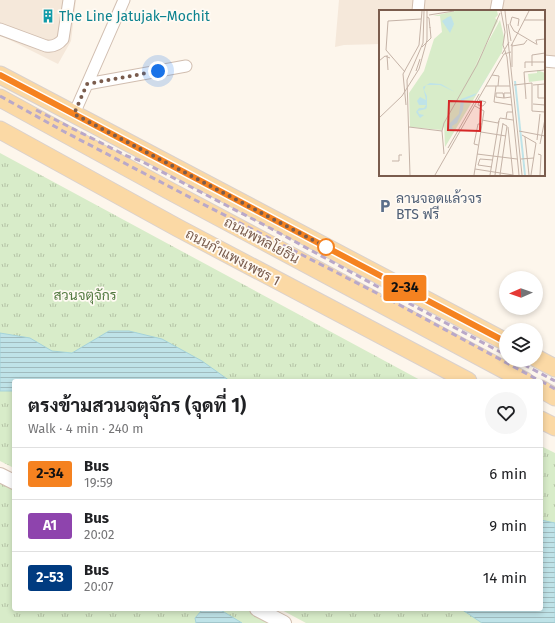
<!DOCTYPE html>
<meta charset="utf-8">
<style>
body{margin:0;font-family:"Fira Sans",Sarabun,sans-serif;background:#f6f6f6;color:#202124;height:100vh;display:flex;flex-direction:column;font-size:15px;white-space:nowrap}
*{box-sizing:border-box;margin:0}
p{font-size:13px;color:#757577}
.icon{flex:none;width:22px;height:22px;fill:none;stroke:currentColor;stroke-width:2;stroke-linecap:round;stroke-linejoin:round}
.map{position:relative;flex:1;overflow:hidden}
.panel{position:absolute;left:12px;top:379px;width:531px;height:232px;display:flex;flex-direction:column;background:#fff;border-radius:4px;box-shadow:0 2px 6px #0003}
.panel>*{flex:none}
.badge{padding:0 8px;border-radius:3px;font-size:14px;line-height:26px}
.needle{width:26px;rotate:268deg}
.controls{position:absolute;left:499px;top:271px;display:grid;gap:8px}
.controls a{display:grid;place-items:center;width:44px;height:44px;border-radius:50%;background:#fff;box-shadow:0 2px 6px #0003;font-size:20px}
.you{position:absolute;width:20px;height:20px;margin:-10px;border:3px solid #fff;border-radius:50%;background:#1a73e8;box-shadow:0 0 0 6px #1a73e833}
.map>.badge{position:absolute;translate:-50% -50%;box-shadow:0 0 0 2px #fff}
.round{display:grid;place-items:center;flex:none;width:42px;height:42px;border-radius:21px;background:#f6f6f6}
.overview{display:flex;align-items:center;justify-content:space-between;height:68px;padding:0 16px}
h1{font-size:19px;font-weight:700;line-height:30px}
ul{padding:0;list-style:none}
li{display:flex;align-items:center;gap:12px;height:52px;padding:0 16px;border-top:1px solid #e0e0e0}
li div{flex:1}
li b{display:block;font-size:15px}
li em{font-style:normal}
li .badge{min-width:44px;font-weight:700;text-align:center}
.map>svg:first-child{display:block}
</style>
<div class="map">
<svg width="555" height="623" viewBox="0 0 555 623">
<defs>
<pattern id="park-tufts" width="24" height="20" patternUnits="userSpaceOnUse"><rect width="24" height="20" fill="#d8ecc9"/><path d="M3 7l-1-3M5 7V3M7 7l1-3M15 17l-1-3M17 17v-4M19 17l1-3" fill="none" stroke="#b4c2a5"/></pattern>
<pattern id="water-rules" width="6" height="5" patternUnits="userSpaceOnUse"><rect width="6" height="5" fill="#bfe3e8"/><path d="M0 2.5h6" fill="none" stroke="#a0bbbe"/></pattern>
</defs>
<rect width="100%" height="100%" fill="#fdf6ec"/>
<path fill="#f5e8da" d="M0,0H76L71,41L58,64L0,35Z
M339,0H555V58L544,57V11H380V44L344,45L335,47Z"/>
<path fill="url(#park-tufts)" d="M0,153L422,381H14V468L0,461Z
M541,446L555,453V623H306L280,609H541Z
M0,479L14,486V609H245L272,623H0Z"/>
<path fill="url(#water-rules)" stroke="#a5d3da" d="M109,331H129L162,339L202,361L230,381H14V391H0V333L30,338L52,351L72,353Z
M541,520L555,523V623H482L461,609H541Z
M219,609L242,623H196L195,618L202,610Z"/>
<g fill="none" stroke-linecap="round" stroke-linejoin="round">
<g stroke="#d1beb0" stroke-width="13">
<path id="minor" d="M418,11L419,0
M496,11L498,0
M0,29L46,46C53,47 59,44 63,39L69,0
M544,61L555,62
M87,84L186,66
M74,114L124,0"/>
</g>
<g stroke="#d1beb0" stroke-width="16">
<path id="tertiary" d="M0,475L14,482
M257,609L284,623"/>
</g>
<g stroke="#dad1cd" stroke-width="19">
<path id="primary" d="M0,75L506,342
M0,98L168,190L525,381
M0,130L178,228L468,381
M536,358L555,368
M541,389L555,397
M541,420L555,427"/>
</g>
<use href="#minor" stroke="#fff" stroke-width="11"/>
<use href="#tertiary" stroke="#fff" stroke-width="14"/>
<use href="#primary" stroke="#fbd9a5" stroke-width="17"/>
<path stroke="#b9a8c9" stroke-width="3" stroke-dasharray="6 4" stroke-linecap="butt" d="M0,96L63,131L199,202L394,302L540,381
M36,110L127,156L141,161L270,228L382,289L506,355
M515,360L555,381
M541,381L555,389"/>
</g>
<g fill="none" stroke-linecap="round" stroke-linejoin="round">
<g stroke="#fff" stroke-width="9">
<path id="line" d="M0,75L506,342"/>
</g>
<use href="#line" stroke="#f58220" stroke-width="6"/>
<path stroke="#7a5c4d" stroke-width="4" stroke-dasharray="0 7.2" d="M158,71L87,84L74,114L326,247"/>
</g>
<defs>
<g id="building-bare" transform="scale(1.08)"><path d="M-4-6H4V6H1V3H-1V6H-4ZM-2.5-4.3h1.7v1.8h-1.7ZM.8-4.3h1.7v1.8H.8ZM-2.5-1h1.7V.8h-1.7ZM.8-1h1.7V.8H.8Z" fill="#0f9aa8" stroke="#fffaf3" stroke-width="2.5" paint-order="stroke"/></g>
<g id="parking-bare" transform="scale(1.08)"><path d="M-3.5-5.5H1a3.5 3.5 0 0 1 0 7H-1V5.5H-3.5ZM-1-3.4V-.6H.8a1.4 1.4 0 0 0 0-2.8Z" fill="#5c6f8a" stroke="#fffaf3" stroke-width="2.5" paint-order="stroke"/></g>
</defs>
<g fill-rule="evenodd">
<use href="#building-bare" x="48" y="16"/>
<use href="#parking-bare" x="385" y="206"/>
</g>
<circle fill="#fff" stroke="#f58220" stroke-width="2" cx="326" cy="247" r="8"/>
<g text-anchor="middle" stroke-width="3.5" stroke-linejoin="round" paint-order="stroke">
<g font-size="14" fill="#0d838f" stroke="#fffaf3" text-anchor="start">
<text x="59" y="21">The Line Jatujak–Mochit</text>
</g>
<g font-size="14" fill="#4e5e75" stroke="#fffaf3" text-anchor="start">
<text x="396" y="203">ลานจอดแล้วจร<tspan x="396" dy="16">BTS ฟรี</tspan></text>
</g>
<g font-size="14" fill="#7a5c4d" stroke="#fffaf3">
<text transform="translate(262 240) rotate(28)" y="5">ถนนพหลโยธิน</text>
<text transform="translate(233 257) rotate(28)" y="5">ถนนกำแพงเพชร 1</text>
</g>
<g font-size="14" fill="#537a41" stroke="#fffaf3">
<text x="85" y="300">สวนจตุจักร</text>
</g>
</g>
<g transform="translate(379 10)">
<rect width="166" height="166" fill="#fdf6ec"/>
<path d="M158,60L166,63V70L150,72L149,64L158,63Z" fill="#d8ecc9"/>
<path d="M76,1H118L119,5L116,8L119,11L63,120L31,117L30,83L45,61L55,29L63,22L61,6H54ZM121,10L125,27L123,42L66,137L65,113Z" fill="#d8ecc9"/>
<path d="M69,7L72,6L75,14L71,23L63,11ZM114,56L99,82L95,86L85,90L84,100L78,113L73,116L74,120H69L68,116L80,104L82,89L98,83ZM51,73L62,74L76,82L61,75H47L45,80L48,86V97L47,99L39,101L40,104L45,105L41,108L37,102L40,98H45L47,95H40L38,91L41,87L47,90L44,77Z" fill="#bfe3e8"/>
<path fill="none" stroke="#bfe3e8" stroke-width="2" d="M136,71L146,165"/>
<path fill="none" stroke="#c5b3a7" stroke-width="1" d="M122,1L126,22L124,35L128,47L140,165M126,1L143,165M50,5L75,1M48,7L50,8L51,18M145,10H166M129,14L132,31M139,16L140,9L133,7L131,14L135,21L157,34M133,34V57M158,35L157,30L166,29M132,36L150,1M133,36L145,34L148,30M43,37L52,28L51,17M123,44L130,32M8,45L9,60M0,51L6,46L11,48M153,56V45L166,43M146,58V52H166M0,60V79M37,61L41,49M26,62L7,40L9,11L42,9M113,65L120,66L119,76M135,75L153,73V101L166,102M154,75L166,74M159,75V88H166M107,76H131M117,76L115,92L133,95M132,83H125V88L132,87M125,88L124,83H117V87L125,88M147,89L145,62L166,60M100,90L107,92L104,96L99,95L101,90M154,94L166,95M27,95L24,64L40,35L43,1M0,108L23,86L40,59L48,30V1M127,109L128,102H134M103,110L119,113L121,108L134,110M30,117L63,121M129,117L134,165M140,121L166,126M102,122L127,126M143,125L157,133L152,165M146,127L150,165M158,130L161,104M161,134L166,109M99,135L95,134L99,114H103M69,138L100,84M65,144L63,121L65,113L98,55L121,3M98,144L138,149M159,144L162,145L161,165M142,149L155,148M13,151H20V145H23M99,155L101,149L114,150M99,155L113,157M96,159L134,165M31,165L28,70L44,33L45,1M56,165L125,44L132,42M95,165L105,101L96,96M111,165L120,111M116,165L124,113M121,165L128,116L124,114M166,165V138"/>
<path fill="#d62828" fill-opacity="0.15" stroke="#d62828" stroke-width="2" d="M70,91L102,92L101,121L69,120Z"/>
<rect width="166" height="166" fill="none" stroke="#7a5c4d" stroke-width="2"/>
</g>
</svg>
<div class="controls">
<a><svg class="needle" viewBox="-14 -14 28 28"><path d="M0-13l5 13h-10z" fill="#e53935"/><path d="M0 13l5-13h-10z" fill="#757577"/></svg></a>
<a><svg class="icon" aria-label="layers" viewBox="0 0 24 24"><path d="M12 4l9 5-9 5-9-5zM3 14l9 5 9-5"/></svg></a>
</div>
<div class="you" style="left:158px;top:71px"></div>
<b class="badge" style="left:405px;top:288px;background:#f58220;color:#111">2-34</b>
<section class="panel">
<div class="overview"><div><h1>ตรงข้ามสวนจตุจักร (จุดที่ 1)</h1><p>Walk · 4 min · 240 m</p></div><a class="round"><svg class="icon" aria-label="heart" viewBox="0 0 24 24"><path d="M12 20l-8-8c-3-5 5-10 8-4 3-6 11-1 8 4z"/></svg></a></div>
<ul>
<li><span class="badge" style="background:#f58220;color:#111">2-34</span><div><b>Bus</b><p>19:59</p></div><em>6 min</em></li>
<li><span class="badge" style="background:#8e44ad;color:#fff">A1</span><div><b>Bus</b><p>20:02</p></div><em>9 min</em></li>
<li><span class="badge" style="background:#003b80;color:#fff">2-53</span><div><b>Bus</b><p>20:07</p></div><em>14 min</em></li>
</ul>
</section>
</div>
